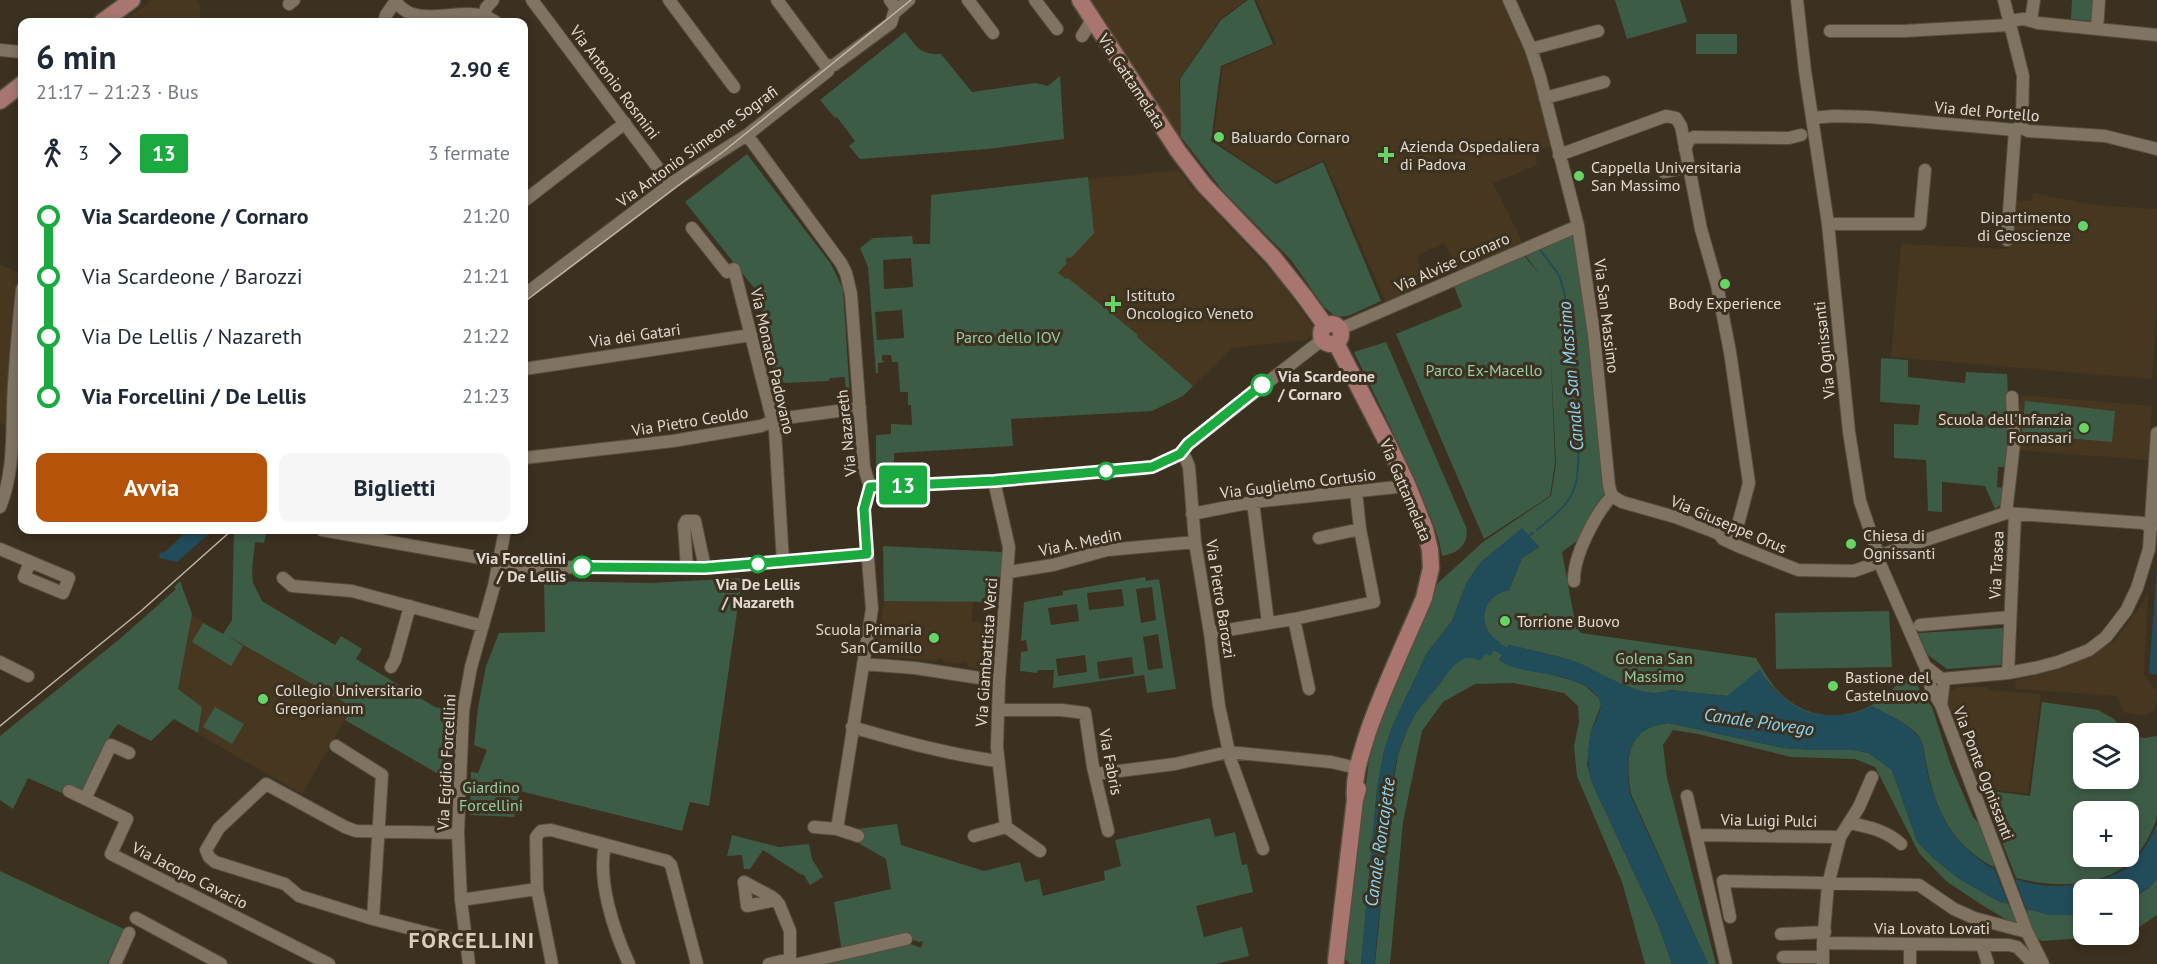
<!DOCTYPE html>
<html lang="it">
<meta charset="utf-8">
<style>
body{margin:0;font-family:"PT Sans",sans-serif;background:#f6f6f7;color:#1f2937;height:100vh;display:flex;flex-direction:column;font-size:22px;white-space:nowrap}
*{box-sizing:border-box;margin:0}
p{font-size:20px;color:#747a83}
.icon{flex:none;width:33px;height:33px;fill:none;stroke:currentColor;stroke-width:2;stroke-linecap:round;stroke-linejoin:round}
.map{position:relative;flex:1;overflow:hidden}
.panel{position:absolute;left:18px;top:18px;width:510px;height:516px;display:flex;flex-direction:column;background:#fff;border-radius:12px;box-shadow:0 3px 9px #0003}
.panel>*{flex:none}
.badge{padding:0 12px;border-radius:4px;font-size:21px;line-height:39px}
.buttons{position:absolute;left:2073px;top:723px;display:grid;gap:12px}
.buttons a{display:grid;place-items:center;width:66px;height:66px;border-radius:12px;background:#fff;box-shadow:0 3px 9px #0003;font-size:30px}
.map>.badge{position:absolute;translate:-50% -50%;box-shadow:0 0 0 3px #fff}
.legs{display:flex;align-items:center;gap:9px;height:66px;padding:0 18px;font-size:20px}
.legs p{margin-inline-start:auto}
.overview{display:flex;align-items:center;justify-content:space-between;height:102px;padding:0 18px}
h1{font-size:33px;font-weight:600;line-height:45px}
.primary-button{display:flex;gap:12px;margin-top:auto;padding:12px 18px}
.primary-button a{flex:1;height:69px;border-radius:12px;background:#b45309;color:#fff;font-size:24px;font-weight:600;line-height:69px;text-align:center}
.primary-button a+a{background:#f6f6f7;color:#1f2937}
ul{padding:0 18px;list-style:none}
li{display:flex;align-items:center;gap:21px;height:60px;font-size:22px}
li i{display:grid;place-items:center;width:9px;height:100%;margin:0 8px;background:currentColor}
li i::after{content:'';width:15px;height:15px;margin:-8px;border:4px solid;border-radius:50%;background:#fff}
li p{margin-inline-start:auto}
li:first-child i{background:linear-gradient(#0000 50%,currentColor 0)}
li:last-child i{background:linear-gradient(currentColor 50%,#0000 0)}
.map>svg:first-child{display:block}
</style>
<div class="map">
<svg width="2157" height="964" viewBox="0 0 2157 964">
<rect width="100%" height="100%" fill="#3c3020"/>
<path fill="#473721" d="M152,0H196L200,4V22H122Z
M1089,0H1246L1220,19L1179,79L1183,143Z
M1256,0H1502L1526,51L1535,78L1551,147L1535,151L1537,165L1493,183L1523,243L1458,272L1445,243L1420,254L1417,258L1426,281L1425,287L1386,303L1324,160L1275,182L1213,140L1223,67L1276,44Z
M1179,170L1189,184L1281,282L1313,327L1312,334L1306,340L1232,348L1183,396L931,195Z
M2033,193L2095,205L2157,209V301L2152,379L1891,357L1901,244L2008,249L2011,200L2032,201Z
M0,265L19,272L14,305L11,362V427L0,423Z
M2021,395L2152,406L2148,460L2016,450Z
M2148,595L2144,674L2157,692L2155,709L2148,714L2136,715L2124,712L2117,696L2016,689L2015,680L2062,669L2094,654L2116,640Z
M884,601H973L972,622L991,624L989,652L996,653L994,672L968,667V662L961,661V664L943,662V659L937,658V661L876,656Z
M191,615L352,708L302,794L198,734L201,708L177,690Z
M1959,687H1988L1987,690L2041,694L2028,794L1979,788L1946,702L1949,692Z"/>
<path fill="#3d5c46" fill-rule="evenodd" d="M1248,0H1254L1273,44L1221,66L1211,141L1276,184L1323,162L1381,301L1348,316L1336,317L1324,307L1291,260L1222,190L1181,137L1180,79L1221,20Z
M1615,0H1680L1687,22L1627,39Z
M2072,0H2093L2091,21L2071,19Z
M905,32C917,47 920,55 941,54L972,92L1036,83L1048,86L1060,76L1064,139L988,149L860,159L849,146L855,141L837,117L835,118L820,100Z
M1696,34H1737V54H1696Z
M747,154L831,264L843,289L850,397H846L845,377L830,378L829,381L784,383L771,366L769,336H764L759,294L685,202Z
M1088,177L1094,233L1071,258L1068,257L1065,261L1067,263L1058,273L1066,279L1068,278L1138,335L1137,337L1193,386L1183,396L1152,411L1011,419L1013,446L894,453V469L876,470V435L891,434V424L912,425L911,405H908V392H900L898,362H892L891,355H882V360L885,362L878,363V373H876L868,267L860,248L873,238L912,236L913,244H930L931,195ZM911,258L913,287L884,289L883,260ZM902,310L904,338L877,340L875,312Z
M1574,225L1592,334L1606,490L1578,540L1562,552L1576,627L1581,633L1756,658C1764,672 1772,686 1784,697C1823,730 1875,716 1903,677L1916,678L1921,694L1932,707L1950,763L1973,817L1985,830L2000,841L2013,877C1962,854 1940,827 1928,772C1924,758 1926,744 1916,733C1905,722 1886,714 1873,707C1849,718 1813,721 1791,705C1781,697 1773,686 1764,678L1727,696L1670,690C1642,703 1599,670 1573,661C1553,654 1530,650 1509,645L1499,660L1571,680L1584,685L1599,698L1601,705L1591,731L1587,764L1592,783L1658,924L1672,964H1645L1622,882L1577,776L1574,746L1579,722L1578,706L1564,693L1514,683L1475,684L1443,702L1422,731L1403,822L1390,964H1375L1392,790L1398,755L1407,730L1420,704L1440,684L1449,670L1461,659L1486,653L1499,642C1475,628 1481,595 1509,590L1522,558L1539,547L1522,529L1481,562L1467,582L1452,621L1427,653L1392,727L1384,751L1377,788L1361,964H1350L1344,957L1369,760L1385,707L1438,583L1483,542L1551,496L1556,464L1550,340L1555,463L1550,496L1484,539L1396,334L1462,307L1452,281L1522,253L1541,276L1520,248Z
M1386,342L1466,527C1470,544 1457,554 1442,556C1438,530 1426,507 1416,482C1396,438 1375,395 1354,352Z
M1881,358L1908,360V377L1965,383L1966,372L2007,374L2010,440L2008,467H1998L1997,487L2005,488C2004,498 2004,503 1995,509L1985,486L1942,482V512L1928,511L1926,460L1894,458V424L1918,425L1920,405L1880,402Z
M2025,401L2115,411L2112,442L2022,434Z
M234,530H267L264,543L255,542L252,570L253,583L262,601L335,645L341,636L362,649L356,659L435,707L445,709L442,776L345,720L352,707L226,635L243,646L231,666L192,642L203,623L223,634L232,620Z
M883,546L1002,552L1000,602L884,601Z
M1145,577L1146,581L1159,579L1176,689L1147,693L1144,675L1053,688L1054,670H1038L1037,673L1020,671L1021,652L1028,651L1026,640L1021,641L1024,602L1063,595V591ZM1152,587L1156,620L1141,623L1136,589ZM1122,589L1124,606L1089,610L1087,593ZM1077,604L1079,621L1051,625L1048,608ZM1158,634L1163,668L1148,670L1143,637ZM1085,655L1087,672L1058,676L1056,659ZM1132,657L1134,674L1099,679L1097,662Z
M742,578L709,806L690,802L682,831L520,791L514,817L470,815L471,772L478,773L487,750L474,745L478,708L486,666L499,633L545,632L544,581L651,583Z
M180,581L192,614L178,689L202,707L198,733L174,719L151,741L118,724L112,732L83,792L64,794L28,778L13,809L0,800V736L122,637L176,589L174,587Z
M1889,611L1892,667L1776,669L1775,613Z
M2004,628L2001,665L1947,669L1928,655L1918,633Z
M2042,702L2098,710L2114,719L2128,734H2084V778H2128V734L2144,738L2157,736C2157,761 2157,790 2157,814C2156,823 2151,833 2147,840C2121,888 2064,890 2016,878L1982,790L2030,796ZM2084,812H2128V856H2084Z
M215,707L244,724L232,744L203,727Z
M1669,723L1784,748L1813,750H1853L1869,753L1892,770L1917,841L1932,857L1958,878L1998,901L2050,915H2083L2084,934L2127,935L2042,941L1982,905L1946,881L1919,853L1875,767L1855,759L1791,757L1698,734L1673,730L1663,745L1667,778L1716,964H1708L1631,794C1625,759 1626,727 1669,723Z
M1210,818L1215,837L1235,832L1242,865L1247,864L1253,892L1196,906L1204,937L1242,927L1249,956L1216,964H809L905,942L921,948L923,941L919,942L904,937L842,952L834,902L891,889L886,859L848,837L849,830L897,824L901,845L984,871L1020,862L1025,882L1039,879L1043,896L1105,880L1104,871L1121,866L1115,840Z
M732,835L779,847L809,844L812,859L823,877L810,885L804,875L800,874L763,850L750,869H744L742,855L727,856Z
M0,871L124,929L107,964H0Z
M2157,879V915L2129,934V900L2149,888Z"/>
<path fill="#214c5a" d="M1522,528L1539,547L1522,558L1509,590C1481,595 1475,628 1500,642L1490,656L1486,653L1480,661C1462,651 1451,669 1441,682C1428,700 1417,708 1407,730C1387,775 1387,829 1383,878C1381,906 1376,935 1375,964H1361L1377,788L1384,751L1392,727L1427,653L1452,621L1467,582L1481,562Z
M188,530H213L177,562L159,558L160,553L165,552Z
M2157,566V675L2149,673Z
M1509,645C1530,650 1553,654 1573,661C1599,670 1642,703 1670,690L1727,696L1760,669C1782,711 1828,728 1872,706C1886,714 1905,722 1915,733C1926,744 1924,758 1927,771C1929,780 1932,789 1935,798C1954,857 2017,895 2078,884C2125,876 2136,867 2157,825V879L2149,888L2129,900L2128,890H2084L2083,915H2050L1998,901L1958,878L1932,857L1917,841L1892,770L1869,753L1853,750H1813L1784,748L1669,723C1626,727 1625,759 1630,794L1708,964H1672L1658,924L1592,783C1587,766 1587,750 1591,732C1594,722 1606,707 1598,697C1581,674 1541,675 1516,668C1510,667 1504,663 1499,660Z"/>
<path fill="#3c3020" d="M1993,865L2013,874L2028,913L2010,908Z"/>
<g fill="none" stroke-linecap="round" stroke-linejoin="round">
<path stroke="#214c5a" stroke-width="2" d="M1537,530C1552,517 1569,506 1575,486C1585,456 1572,304 1559,276C1554,267 1546,258 1540,250
M1526,538L1533,533"/>
<path stroke="#214c5a" stroke-width="9" d="M1488,642L1515,657"/>
<g stroke="#574e40" stroke-width="14">
<path id="minor" d="M395,0C413,30 455,8 483,16C488,17 492,20 496,22
M532,0L670,184
M669,0L734,87
M777,0L826,66
M890,0L897,10
M968,0L993,33
M1035,0L1057,29
M1509,0L1531,49L1540,77L1578,226L1594,334L1609,486L1612,496
M1797,0L1805,71L1828,224L1849,432L1860,501L1877,551
M2004,0L2023,76L2022,120L2020,127
M289,4L294,0
M485,16L486,8L493,0
M2008,21L2024,19L2038,23L2157,35
M2031,21L2034,0
M384,22L386,15L395,2
M2097,29L2099,0
M1830,31H1904L2009,25
M1082,36L1092,20
M1531,49L1598,31
M0,50L22,52
M826,66L834,65L891,23L894,13L909,0
M1545,98L1604,82
M1812,118L1834,116L1870,117L2015,130L2020,127L2028,131L2105,136L2157,149
M747,135L841,263L846,273L851,294L864,467L870,487L864,509L872,609L837,829L814,827
M1685,149L1689,140L1694,137L1789,138L1801,135
M1559,155L1666,116L1676,118L1681,126L1701,229L1717,285L1730,352L1749,483L1736,532L1730,537L1719,534
M1664,172L1689,167
M524,201L625,123
M1828,224H1920L1925,170
M692,228L727,272L734,269L775,430L783,562
M2007,240L2015,130
M524,295L676,180L747,135L828,71L826,66
M1340,329L1578,226
M524,369L751,335
M1181,454L1186,459L1189,467L1195,542L1210,633L1219,706L1231,761L1263,849
M524,458L673,441L761,426L778,419L860,408
M994,481L1009,547L999,681L997,747L1006,827L1040,851
M870,487L994,481L1141,469L1152,467L1181,454L1188,444L1322,340
M1612,496L1622,502L1675,517L1712,531L1719,534L1723,539L1740,547L1798,570L1854,571L1871,565
M1253,502L1268,623
M0,507C16,469 11,425 14,385C16,353 19,320 22,289
M2006,513L2014,443L2012,397
M1192,514L1253,502L1407,486
M322,530L487,559L506,566L517,567L705,568L867,554
M1319,538L1360,529
M0,549L69,578L63,593L24,577L30,562
M1884,554L2006,513L2143,523L2152,527
M1881,566L1925,666L1931,688L1941,705L2027,932L2043,964
M687,568L684,525L686,521H695L705,568
M1009,572L1053,565L1107,550L1195,542
M283,578L292,586L352,591L483,626
M1574,581C1573,557 1595,514 1612,496
M1294,619L1309,689
M1920,625L2010,617
M1210,633L1294,619L1374,602L1360,529L1356,491
M0,662L28,676
M863,664L915,668L999,681
M1925,666L1944,681L1941,705
M391,667L395,660L410,606
M2008,673L2015,514
M1942,679L2008,673L2035,668L2058,662L2089,650L2106,637L2126,611L2137,588L2149,549L2157,433
M998,710H1061L1085,713L1093,767L1108,831
M852,727C900,741 947,754 997,761
M336,746L382,775L373,919
M1095,774L1175,764L1228,752L1331,762L1357,768
M69,791L127,819L111,854L329,964
M1687,796L1726,964
M85,799L111,745L129,753
M1849,823C1869,827 1885,830 1901,844
M837,829L858,836
M458,833L356,831L345,827L266,784L219,828L206,850L209,857L215,862L285,884L299,896L373,919L451,939L466,940
M1696,835L1840,837
M974,836L1006,827
M605,845C597,881 614,931 629,964
M461,900L537,889
M776,900L747,906L744,882L772,897L779,904L790,931V964
M1730,917L1723,881L1919,885L1954,909L1974,918L2027,932
M136,918L221,964
M1781,934L1825,932
M1823,943L2009,945L2017,947L2034,964
M1982,945L1988,964
M1783,957H1823
M115,964L129,933
M469,964L461,900L458,833L463,711L471,667L494,586L505,530
M552,964L537,889L536,837L541,831L551,830L667,861L671,865L697,964
M769,964L790,959
M798,964L906,939
M1823,964V943L1828,885L1840,837L1859,807L1872,777
M1910,964V945"/>
</g>
<g stroke="#574e40" stroke-width="19">
<path id="major" d="M1080,0L1178,151L1204,185L1273,257L1304,296L1325,325
M102,22L132,0
M0,101L22,84
M1321 334a10 10 0 1 1 20 0a10 10 0 1 1-20 0Z
M1336,343L1389,446L1407,484L1425,529L1430,550L1431,568L1424,598C1405,643 1384,686 1368,732C1361,755 1353,775 1355,800
M1336,961L1355,800L1358,789"/>
</g>
<use href="#minor" stroke="#807361" stroke-width="12"/>
<use href="#major" stroke="#a8756f" stroke-width="16"/>
<path stroke="#beb6ab" stroke-width="1.5" d="M524,302L724,151L911,0
M0,726L141,611L232,530"/>
</g>
<g fill="none" stroke-linecap="round" stroke-linejoin="round">
<g stroke="#fff" stroke-width="14">
<path id="line-1" d="M582,567L705,568L867,554L864,509L870,487L994,481L1141,468L1152,467L1180,454L1188,444L1262,385"/>
</g>
<use href="#line-1" stroke="#1baa40" stroke-width="9"/>
</g>
<g fill="#67d466" stroke="#3c3020" stroke-width="2">
<circle cx="1219" cy="137" r="6"/>
<path d="M1383 146h6v6h6v6h-6v6h-6v-6h-6v-6h6z"/>
<circle cx="1579" cy="176" r="6"/>
<circle cx="2083" cy="226" r="6"/>
<circle cx="1725" cy="284" r="6"/>
<path d="M1110 295h6v6h6v6h-6v6h-6v-6h-6v-6h6z"/>
<circle cx="2084" cy="428" r="6"/>
<circle cx="1851" cy="544" r="6"/>
<circle cx="1505" cy="621" r="6"/>
<circle cx="934" cy="638" r="6"/>
<circle cx="1833" cy="686" r="6"/>
<circle cx="263" cy="699" r="6"/>
</g>
<g fill="#fff" stroke="#1baa40" stroke-width="3">
<circle cx="1262" cy="385" r="10"/>
<circle cx="1106" cy="471" r="8"/>
<circle cx="758" cy="564" r="8"/>
<circle cx="582" cy="567" r="10"/>
</g>
<g text-anchor="middle" stroke-width="6" stroke-linejoin="round" paint-order="stroke">
<g font-size="16" fill="#e1dad0" stroke="#3c3020">
<text transform="translate(1132 81) rotate(57)" y="6">Via Gattamelata</text>
<text transform="translate(615 82) rotate(53)" y="6">Via Antonio Rosmini</text>
<text transform="translate(1987 111) rotate(5)" y="6">Via del Portello</text>
<text transform="translate(697 146) rotate(-36)" y="6">Via Antonio Simeone Sografi</text>
<text transform="translate(1452 262) rotate(-24)" y="6">Via Alvise Cornaro</text>
<text transform="translate(1607 316) rotate(83)" y="6">Via San Massimo</text>
<text transform="translate(635 335) rotate(-8)" y="6">Via dei Gatari</text>
<text transform="translate(1824 350) rotate(-96)" y="6">Via Ognissanti</text>
<text transform="translate(773 361) rotate(77)" y="6">Via Monaco Padovano</text>
<text transform="translate(690 421) rotate(-9)" y="6">Via Pietro Ceoldo</text>
<text transform="translate(846 433) rotate(-96)" y="6">Via Nazareth</text>
<text transform="translate(1298 483) rotate(-7)" y="6">Via Guglielmo Cortusio</text>
<text transform="translate(1406 490) rotate(67)" y="6">Via Gattamelata</text>
<text transform="translate(1729 524) rotate(23)" y="6">Via Giuseppe Orus</text>
<text transform="translate(1080 542) rotate(-12)" y="6">Via A. Medin</text>
<text transform="translate(1996 565) rotate(-87)" y="6">Via Trasea</text>
<text transform="translate(1221 599) rotate(81)" y="6">Via Pietro Barozzi</text>
<text transform="translate(986 652) rotate(-86)" y="6">Via Giambattista Verci</text>
<text transform="translate(446 762) rotate(-87)" y="6">Via Egidio Forcellini</text>
<text transform="translate(1111 762) rotate(79)" y="6">Via Fabris</text>
<text transform="translate(1984 773) rotate(69)" y="6">Via Ponte Ognissanti</text>
<text transform="translate(1769 820) rotate(1)" y="6">Via Luigi Pulci</text>
<text transform="translate(190 875) rotate(27)" y="6">Via Jacopo Cavacio</text>
<text x="1932" y="934">Via Lovato Lovati</text>
</g>
<g font-size="16" fill="#e1dad0" stroke="#3c3020" text-anchor="start">
<text x="1231" y="143">Baluardo Cornaro</text>
<text x="1400" y="152">Azienda Ospedaliera<tspan x="1400" dy="18">di Padova</tspan></text>
<text x="1591" y="173">Cappella Universitaria<tspan x="1591" dy="18">San Massimo</tspan></text>
<text x="2071" y="223" text-anchor="end">Dipartimento<tspan x="2071" dy="18">di Geoscienze</tspan></text>
<text x="1126" y="301">Istituto<tspan x="1126" dy="18">Oncologico Veneto</tspan></text>
<text x="1725" y="309" text-anchor="middle">Body Experience</text>
<text x="2072" y="425" text-anchor="end">Scuola dell'Infanzia<tspan x="2072" dy="18">Fornasari</tspan></text>
<text x="1863" y="541">Chiesa di<tspan x="1863" dy="18">Ognissanti</tspan></text>
<text x="1517" y="627">Torrione Buovo</text>
<text x="922" y="635" text-anchor="end">Scuola Primaria<tspan x="922" dy="18">San Camillo</tspan></text>
<text x="1845" y="683">Bastione del<tspan x="1845" dy="18">Castelnuovo</tspan></text>
<text x="275" y="696">Collegio Universitario<tspan x="275" dy="18">Gregorianum</tspan></text>
</g>
<g font-size="16" fill="#94cea5" stroke="#3c3020">
<text x="1008" y="343">Parco dello IOV</text>
<text x="1484" y="376">Parco Ex-Macello</text>
<text x="1654" y="664">Golena San<tspan x="1654" dy="18">Massimo</tspan></text>
<text x="491" y="793">Giardino<tspan x="491" dy="18">Forcellini</tspan></text>
</g>
<g font-size="16" font-weight="bold" fill="#e1dad0" stroke="#3c3020" text-anchor="start">
<text x="1278" y="382">Via Scardeone<tspan x="1278" dy="18">/ Cornaro</tspan></text>
<text x="566" y="564" text-anchor="end">Via Forcellini<tspan x="566" dy="18">/ De Lellis</tspan></text>
<text x="758" y="590" text-anchor="middle">Via De Lellis<tspan x="758" dy="18">/ Nazareth</tspan></text>
</g>
<g font-size="18" font-style="italic" fill="#8ad4f0" stroke="#3c3020">
<text transform="translate(1571 376) rotate(-95)" y="6">Canale San Massimo</text>
<text transform="translate(1759 722) rotate(8)" y="6">Canale Piovego</text>
<text transform="translate(1380 842) rotate(-82)" y="6">Canale Roncajette</text>
</g>
<g font-size="22" font-weight="bold" letter-spacing="1.5" fill="#dccdba" stroke="#3c3020">
<text x="472" y="948">FORCELLINI</text>
</g>
</g>
</svg>
<div class="buttons">
<a><svg class="icon" aria-label="layers" viewBox="0 0 24 24"><path d="M12 4l9 5-9 5-9-5zM3 14l9 5 9-5"/></svg></a>
<a>+</a>
<a>−</a>
</div>
<b class="badge" style="left:903px;top:485px;background:#1baa40;color:#fff">13</b>
<section class="panel">
<div class="overview"><div><h1>6 min</h1><p>21:17 – 21:23 · Bus</p></div><b>2.90 €</b></div>
<div class="legs"><svg class="icon" aria-label="walk" viewBox="0 0 24 24"><circle cx="13" cy="4" r="2"/><path d="M13 8l-2 6 4 7M11 14l-3 7M7 12l3-4h3l4 4"/></svg>3<svg class="icon" aria-label="forward" viewBox="0 0 24 24"><path d="M9 5l7 7-7 7"/></svg><b class="badge" style="background:#1baa40;color:#fff">13</b><p>3 fermate</p></div>
<ul>
<li><i style="color:#1baa40"></i><b>Via Scardeone / Cornaro</b><p>21:20</p></li>
<li><i style="color:#1baa40"></i><span>Via Scardeone / Barozzi</span><p>21:21</p></li>
<li><i style="color:#1baa40"></i><span>Via De Lellis / Nazareth</span><p>21:22</p></li>
<li><i style="color:#1baa40"></i><b>Via Forcellini / De Lellis</b><p>21:23</p></li>
</ul>
<div class="primary-button"><a>Avvia</a><a>Biglietti</a></div>
</section>
</div>
